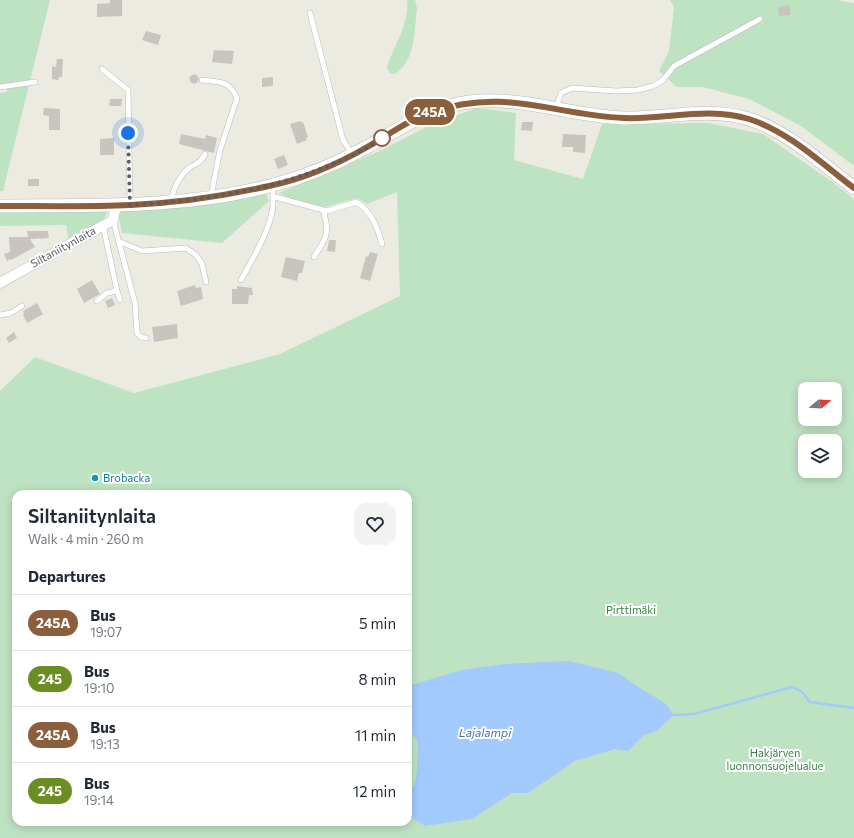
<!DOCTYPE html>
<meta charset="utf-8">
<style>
body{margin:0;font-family:Commissioner,sans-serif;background:#f2f2f3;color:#1f2937;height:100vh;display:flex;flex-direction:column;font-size:15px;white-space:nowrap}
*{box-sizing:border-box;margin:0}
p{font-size:13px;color:#747a83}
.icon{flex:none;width:22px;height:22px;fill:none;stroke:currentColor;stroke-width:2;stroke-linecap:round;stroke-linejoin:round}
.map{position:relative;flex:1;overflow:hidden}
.details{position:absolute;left:12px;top:490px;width:400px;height:336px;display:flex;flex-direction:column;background:#fff;border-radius:12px;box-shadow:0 2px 10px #0003}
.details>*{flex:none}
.badge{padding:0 8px;border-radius:13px;font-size:14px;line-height:26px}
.needle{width:26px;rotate:72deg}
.controls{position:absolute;left:798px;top:382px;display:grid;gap:8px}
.controls a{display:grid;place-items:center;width:44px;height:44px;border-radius:8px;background:#fff;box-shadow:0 2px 10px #0003;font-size:20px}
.you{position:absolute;width:20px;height:20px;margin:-10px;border:3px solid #fff;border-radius:50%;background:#1a73e8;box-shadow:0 0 0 6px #1a73e833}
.map>.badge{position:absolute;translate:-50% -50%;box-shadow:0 0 0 2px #fff}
h2{padding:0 16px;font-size:15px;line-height:36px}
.round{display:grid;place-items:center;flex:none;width:42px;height:42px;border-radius:12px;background:#f2f2f3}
.head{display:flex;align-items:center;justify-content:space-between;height:68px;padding:0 16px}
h1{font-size:19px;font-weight:600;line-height:30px}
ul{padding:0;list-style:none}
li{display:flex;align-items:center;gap:12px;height:56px;padding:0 16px;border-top:1px solid #e0e1e3}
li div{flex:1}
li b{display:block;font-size:15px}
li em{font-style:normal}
li .badge{min-width:44px;font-weight:700;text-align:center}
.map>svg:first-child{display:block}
</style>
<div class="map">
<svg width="854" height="838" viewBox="0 0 854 838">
<rect width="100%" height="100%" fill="#ecebe1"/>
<path fill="#bee3c3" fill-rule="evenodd" d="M0,0H50L3,191H0V93L7,92V85H0Z
M407,0H415L417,8C414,31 416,60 395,74L389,73L387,67C394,45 410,23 407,0Z
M670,0H837L854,3V166L801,126L749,99L703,87H677L659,71L669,51L674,7Z
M477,108L516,113L514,160L583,179L602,124L708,123L763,134L831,181L854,199V838H0V391L35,357L134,393L280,354L400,296L397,192L367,204L357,198L325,207L291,199L279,193L380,151L434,123ZM805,389H835V419H805ZM805,441H835V471H805ZM16,494H408V822H16Z
M265,193L269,201L222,243L122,233L118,212L182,207Z
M0,212H107L104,220L68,238L66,225L0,226Z"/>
<path fill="#a2cafc" d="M569,661L618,673L643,690L665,703L674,715L658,730L643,736L628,751L615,749L575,761L528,793H512L472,819L425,826L408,815V793L409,789L415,784L417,770L418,747L417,740L408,729V686L462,670L504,664Z"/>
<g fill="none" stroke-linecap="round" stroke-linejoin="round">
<path stroke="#a2cafc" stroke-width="2.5" d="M674,715L694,714L792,687L802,692L810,702L854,708"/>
</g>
<path fill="#c8c5bf" d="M110,0H122V16L97,17V4L110,3Z
M790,5V15L779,16L778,7Z
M146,31L161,35L158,45L142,40Z
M214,50L234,51L232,64L212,62Z
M57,59H63L62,77H59L58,80L52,79V66L56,67Z
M189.5 79a4.5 4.5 0 1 1 9 0a4.5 4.5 0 1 1-9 0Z
M273,77V86L262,87V78Z
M110,99H122L121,106H109Z
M44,108L60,109V130H49V116L43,115Z
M300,121L301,122H303L308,137L306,138L307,140L297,144L290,124Z
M522,122H533L532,131L521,130Z
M181,134L205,139L206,135L217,138L214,153L179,144Z
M563,134L586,135L585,153L573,152V147H562Z
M114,138V155H100V139Z
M284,155L288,165L278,169L274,159Z
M28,179H39V186H28Z
M27,231H48L49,238L30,239L35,247L11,260L10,259L7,261L4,254L10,252L9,237H28Z
M329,240H336L335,252L327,251Z
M370,252L378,254L370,281L360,278L366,256L368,257Z
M286,257L305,261L302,273H299L297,281L281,277Z
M92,280L100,294L84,303L77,289Z
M195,285L196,288L201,287L203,299L181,306L177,291Z
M237,286L252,288L253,295H249L248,304H232V289H237Z
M112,298L115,305L108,308L105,301Z
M37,303L43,314L27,323L23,315L24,314L23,311Z
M177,324L178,338L154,342L152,327Z
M14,332L17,338L9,343L6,338Z"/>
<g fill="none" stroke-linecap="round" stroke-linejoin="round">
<g stroke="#b7b9be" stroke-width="6">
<path id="service" d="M310,13L343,140L352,154
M102,69L128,90L130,204
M202,80C220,82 229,80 237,98L220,150L211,196
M0,87L35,82
M556,108L561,93L572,88L616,91L638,90L653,86L663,80L674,66L760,19
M275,197L327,211L356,202C372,211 377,227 382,244
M172,201C172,190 180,175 189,168C196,163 201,163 205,154
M113,220L135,303L137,333L141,337L146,338
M118,241L142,251L186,248L196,255L202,264L206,282
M314,257C327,238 330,232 323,210
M241,280C255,254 281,215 271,186
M117,291L120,300
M97,301L107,293L117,291L103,225
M0,315L11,313L22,306"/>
</g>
<g stroke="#b7b9be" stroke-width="11">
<path id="minor" d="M0,283L113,220L116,206"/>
</g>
<g stroke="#b7b9be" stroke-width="14">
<path id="tertiary" d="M0,206C92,205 184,209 273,185C305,177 336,164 365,148C393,133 418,115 450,106C508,90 565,116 624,118C666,119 707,106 749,119C789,132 821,163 854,188"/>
</g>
<use href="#service" stroke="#fff" stroke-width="5"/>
<use href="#minor" stroke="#fff" stroke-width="10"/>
<use href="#tertiary" stroke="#fff" stroke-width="13"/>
</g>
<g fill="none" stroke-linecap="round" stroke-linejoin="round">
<g stroke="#fff" stroke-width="9">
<path id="line" d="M0,206C43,206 87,207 131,205C177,203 224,196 269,186C304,179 338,164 369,146C390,134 410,119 432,112C506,87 552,115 624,118C666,120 707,106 749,119C789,132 821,163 854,188"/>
</g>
<use href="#line" stroke="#8b5e3c" stroke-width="6"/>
<path stroke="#5a5c62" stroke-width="4" stroke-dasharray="0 7.2" d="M128,133L130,205C201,201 271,191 337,162C352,156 368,148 382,138"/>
</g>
<circle fill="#fff" stroke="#8b5e3c" stroke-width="2" cx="382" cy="138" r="8"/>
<circle fill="#0f9aa8" stroke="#fff" stroke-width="1.5" cx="95" cy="478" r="4"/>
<g text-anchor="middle" stroke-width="4" stroke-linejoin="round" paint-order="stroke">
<g font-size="11" fill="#5a5c62" stroke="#fff">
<text transform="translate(63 247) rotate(-29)" y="4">Siltaniitynlaita</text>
</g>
<g font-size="11" fill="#0d838f" stroke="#fff" text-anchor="start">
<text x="103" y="482">Brobacka</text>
</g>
<g font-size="11" fill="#388345" stroke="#fff">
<text x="631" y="614">Pirttimäki</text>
<text x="775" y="757">Hakjärven<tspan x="775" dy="13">luonnonsuojelualue</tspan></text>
</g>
<g font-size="12" font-style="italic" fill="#4671be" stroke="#fff">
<text x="485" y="737">Lajalampi</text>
</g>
</g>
</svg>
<div class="controls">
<a><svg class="needle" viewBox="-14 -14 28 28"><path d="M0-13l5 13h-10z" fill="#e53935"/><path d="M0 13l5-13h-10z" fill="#747a83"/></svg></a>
<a><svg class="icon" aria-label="layers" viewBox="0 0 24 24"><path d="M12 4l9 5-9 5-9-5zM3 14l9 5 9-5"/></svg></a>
</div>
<div class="you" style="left:128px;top:133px"></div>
<b class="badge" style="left:430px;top:112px;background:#8b5e3c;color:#fff">245A</b>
<section class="details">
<div class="head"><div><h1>Siltaniitynlaita</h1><p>Walk · 4 min · 260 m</p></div><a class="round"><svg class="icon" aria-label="heart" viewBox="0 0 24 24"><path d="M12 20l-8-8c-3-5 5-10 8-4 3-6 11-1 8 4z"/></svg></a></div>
<h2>Departures</h2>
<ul>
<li><span class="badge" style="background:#8b5e3c;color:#fff">245A</span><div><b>Bus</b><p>19:07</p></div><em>5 min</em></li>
<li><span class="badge" style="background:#6b8e23;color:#fff">245</span><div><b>Bus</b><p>19:10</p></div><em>8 min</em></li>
<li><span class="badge" style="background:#8b5e3c;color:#fff">245A</span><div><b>Bus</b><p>19:13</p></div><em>11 min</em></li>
<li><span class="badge" style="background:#6b8e23;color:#fff">245</span><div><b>Bus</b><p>19:14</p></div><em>12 min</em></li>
</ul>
</section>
</div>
